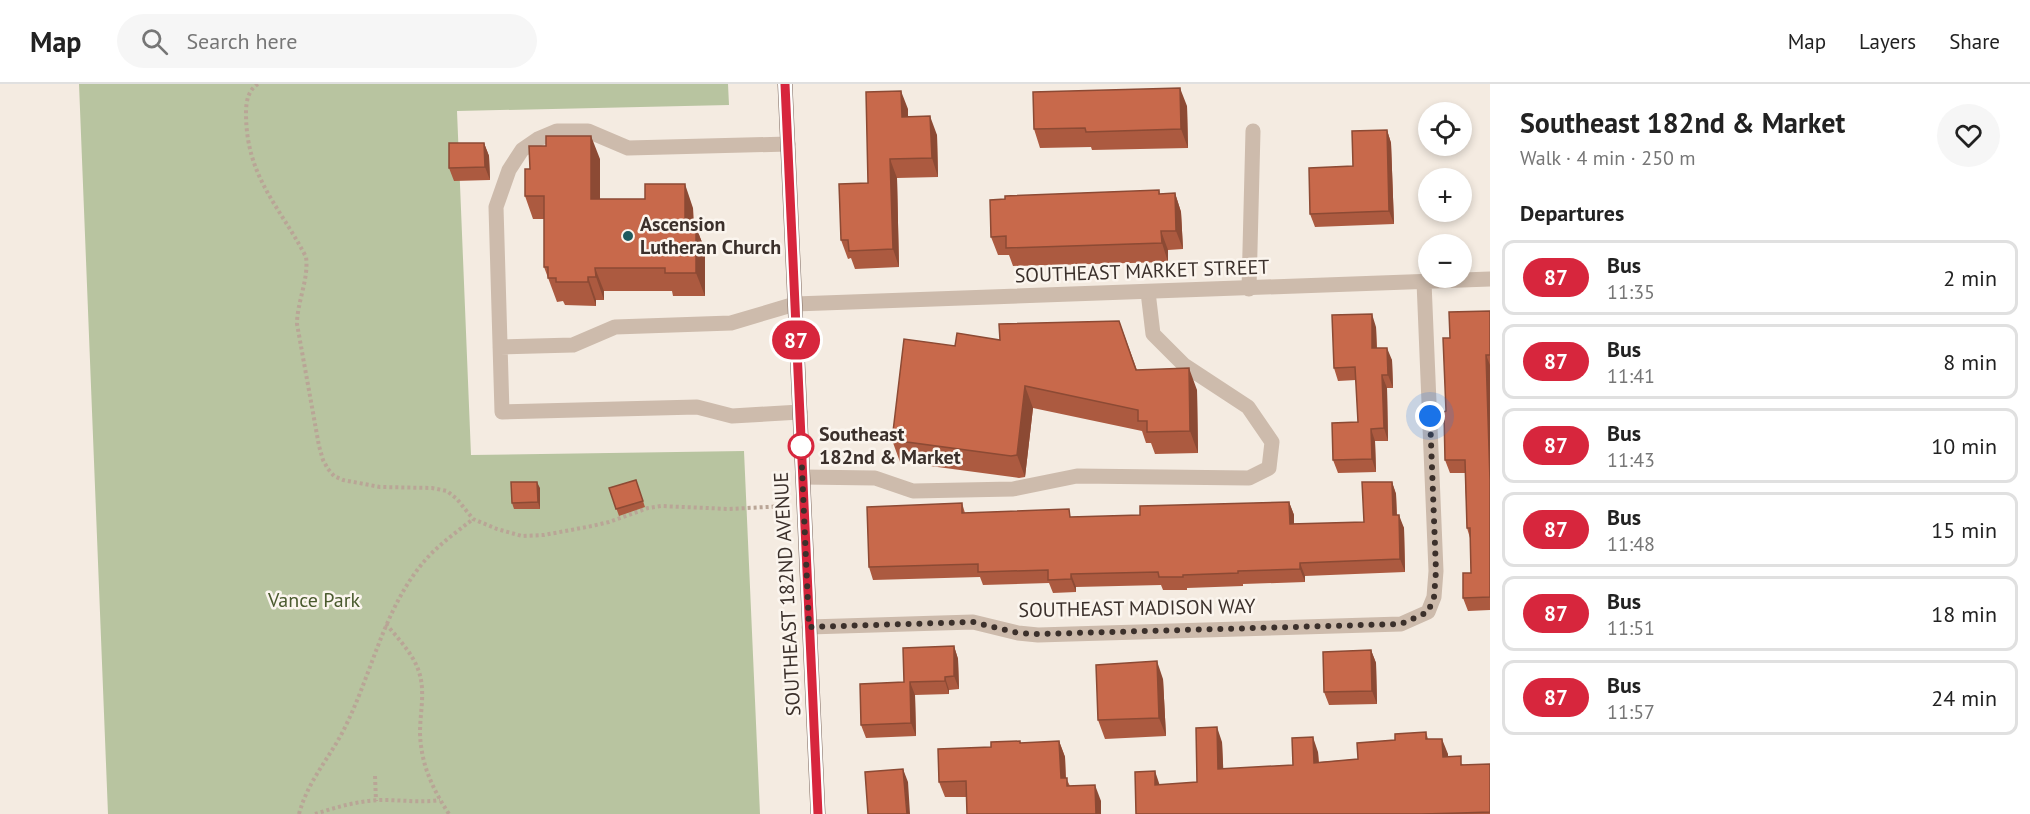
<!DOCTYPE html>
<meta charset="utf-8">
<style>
body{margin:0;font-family:"PT Sans",sans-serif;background:#f6f6f6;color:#222;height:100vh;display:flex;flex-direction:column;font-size:22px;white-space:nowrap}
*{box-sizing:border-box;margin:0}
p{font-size:20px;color:#767676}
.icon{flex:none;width:33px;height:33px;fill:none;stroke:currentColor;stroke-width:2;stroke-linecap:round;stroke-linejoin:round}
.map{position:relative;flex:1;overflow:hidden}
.drawer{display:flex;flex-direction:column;background:#fff;width:540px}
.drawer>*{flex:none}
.badge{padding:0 12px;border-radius:20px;font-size:21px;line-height:39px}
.tools{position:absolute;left:1418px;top:18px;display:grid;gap:12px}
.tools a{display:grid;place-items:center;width:54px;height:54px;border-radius:50%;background:#fff;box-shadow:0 3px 9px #0003;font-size:30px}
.you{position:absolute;width:30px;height:30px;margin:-15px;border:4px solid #fff;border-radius:50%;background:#1a73e8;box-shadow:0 0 0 9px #1a73e833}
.map>.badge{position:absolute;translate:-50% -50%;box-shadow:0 0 0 3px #fff}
h2{padding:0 30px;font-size:22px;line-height:54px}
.round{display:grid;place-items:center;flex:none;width:63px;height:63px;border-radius:32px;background:#f6f6f6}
.head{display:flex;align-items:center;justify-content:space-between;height:102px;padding:0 30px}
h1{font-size:28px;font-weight:600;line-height:45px}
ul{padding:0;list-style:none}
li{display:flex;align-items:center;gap:18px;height:75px;margin:0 12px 9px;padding:0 18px;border:3px solid #e0e0e0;border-radius:12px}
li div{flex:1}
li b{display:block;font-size:22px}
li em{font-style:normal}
li .badge{min-width:66px;font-weight:700;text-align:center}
header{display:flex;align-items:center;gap:36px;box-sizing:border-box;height:84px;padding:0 30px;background:#fff;border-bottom:2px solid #e0e0e0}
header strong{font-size:28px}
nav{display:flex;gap:33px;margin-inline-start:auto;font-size:21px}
.search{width:420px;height:54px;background:#f6f6f6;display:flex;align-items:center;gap:15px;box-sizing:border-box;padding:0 21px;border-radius:33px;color:#767676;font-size:22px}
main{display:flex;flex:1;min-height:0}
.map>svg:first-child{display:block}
</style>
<header>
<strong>Map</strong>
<div class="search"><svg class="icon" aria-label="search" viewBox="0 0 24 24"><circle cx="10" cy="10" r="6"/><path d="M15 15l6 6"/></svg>Search here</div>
<nav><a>Map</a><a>Layers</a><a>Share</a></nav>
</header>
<main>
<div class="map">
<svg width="1490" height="730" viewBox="0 0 1490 730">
<rect width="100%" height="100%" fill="#f4ebe1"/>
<path fill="#b8c4a0" d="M79,0H728L729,21L457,27L471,371L744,367L760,730H108Z"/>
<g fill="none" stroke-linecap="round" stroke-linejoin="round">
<path stroke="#b9a596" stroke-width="4" stroke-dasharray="3 3" stroke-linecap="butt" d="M258,0C248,6 246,18 246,29C246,93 279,121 306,173C309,195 297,218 297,240L319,362L323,376L328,385L334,392L343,396L380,403L432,404L447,407L457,415L473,435L497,445L522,452L544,451L592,442L609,438L648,424L661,422L729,425L785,422
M386,540C397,553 412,569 418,585C426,606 420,627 420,649C421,680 432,704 449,730
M375,692L376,717
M299,730C309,693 333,671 348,637C374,582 386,519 428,473C441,459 458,447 473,435
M315,730C337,723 360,716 384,716C403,716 421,719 440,716"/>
<path stroke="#cdbbac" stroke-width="15" d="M788,60L628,64L588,47H557L538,55L522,66L509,86L496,123L502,328L697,323L732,332L800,328
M1249,205L1253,47
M500,263L573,261L615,243L731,239L795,220
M803,393L875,394L913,407L1013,405L1077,392L1249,394L1269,384L1272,358L1248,323L1184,281L1153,250L1148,208"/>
<path stroke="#cdbbac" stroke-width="15" d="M795,220L1490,195
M809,543L973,538L1018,549L1038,551L1401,540L1428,528L1434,513L1436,487L1424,198"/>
<path stroke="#7d675c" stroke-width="15" d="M785,0L818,730"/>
</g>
<path fill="#ac5a40" d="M1187,22L1188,64L1092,66L1091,63L1040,64L1034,45Z
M908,25V33L937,51L938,93L897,94L899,183L855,185L851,174L848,175L841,156L868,99Z
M1387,46L1391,59L1394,140L1315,143L1310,130Z
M484,59L489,72L490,96L454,97L449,84Z
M600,75V115L693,124L694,143H696L705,166V212H673L672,207H604V216H596V222L565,221L563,217L557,218L544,183V135H533L525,112Z
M1159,106L1160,110L1175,109L1181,128L1183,165L1168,166V178L1013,182L1009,171H998L991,153Z
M1490,227V526L1468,527L1463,514L1471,489L1470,454L1467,444L1465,389H1450L1445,376L1446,327Z
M1119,237L1137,286L1197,306L1198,369L1155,370L1151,359H1146L1142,347L1033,324L1025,393L1019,394L900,378L892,356L955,262L1000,256Z
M1376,243L1377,264L1392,276L1393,304H1387L1388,357H1375L1376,388L1338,389L1333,376L1358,338L1356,296L1338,297L1334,284Z
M636,396L645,423L619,432L609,404Z
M1392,398L1396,410L1397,431L1404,444L1405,488L1305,492V498L1243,500V502L1187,504V506H1163L1161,501L1076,503V508L1053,509L1049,499L983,501L980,493L873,496L869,483L962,419L965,429L1072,433L1140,431L1289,418L1294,431V440L1364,438Z
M540,404V425H514L512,419Z
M954,562L958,575L959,605L949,606V610L915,611L916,652L866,654L861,641L904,598Z
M1371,566L1376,579L1377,620L1329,621L1324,608Z
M1163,595L1166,652L1105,655L1098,636Z
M1426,648L1428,655L1448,670V673L1464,681L1490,680V730H1136L1160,701L1197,698L1222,658L1223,685L1293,681L1318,668L1319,678L1358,675L1395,656Z
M1059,657L1065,673L1066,694L1070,702L1101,717V730H967V713H945L939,698L1021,659Z"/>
<path fill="#8c4a34" d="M1180,4L1187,22L1188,64L1181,45Z
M901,7L908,25V52L902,33Z
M930,32L937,51L938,93L932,74Z
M1387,46L1391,59L1394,140L1389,127Z
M591,52L600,75V138L591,115Z
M484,59L489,72L490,96L485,83Z
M890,75L897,94L899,183L893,165Z
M685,100L693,124L694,166L685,143Z
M1175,109L1181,128L1183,165L1176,147Z
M696,143L705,166V212L696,189Z
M1161,147L1168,166V178L1162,159Z
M595,184L604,207V216L596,193Z
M588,193L596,216V222L588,198Z
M1372,230L1376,243L1377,277L1372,264Z
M1387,264L1392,276L1393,304L1388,291Z
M1486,271L1490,281V398L1489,396Z
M1189,284L1197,306L1198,369L1190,347Z
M1382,291L1387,304L1388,357L1384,344Z
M1025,302L1033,324L1025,393L1017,371Z
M1371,345L1375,357L1376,388L1372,375Z
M537,398L540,404V425L538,418Z
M1392,398L1396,410L1397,444L1393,431Z
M1289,418L1294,431V453L1290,440Z
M1399,431L1404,444L1405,488L1400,475Z
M1300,479L1305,492V498L1300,485Z
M1071,490L1076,503V508L1071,495Z
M954,562L958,575L959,605L954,592Z
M1371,566L1376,579L1377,620L1372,607Z
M1157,577L1163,595L1166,652L1159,634Z
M945,593L949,606V610L945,597Z
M910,598L915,611L916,652L911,639Z
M1217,643L1222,658L1224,700L1218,685Z
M1313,653L1318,668L1319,694L1314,679Z
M1442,655L1448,670V688L1443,673Z
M1059,657L1065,673L1066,710L1061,694Z
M903,685L908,698L910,730H907Z
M1155,687L1160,702L1155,701Z
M1095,701L1101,717V730H1096Z"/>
<path fill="#c8694b" stroke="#8c4a34" stroke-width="1.5" d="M1180,4L1181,45L1086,48L1085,44L1034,45L1033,8Z
M901,7L902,33L930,32L932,74L890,75L893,165L849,167L848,156H841L839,100L868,99L866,8Z
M1387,46L1389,127L1310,130L1309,84L1353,82L1352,47Z
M546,52H591V115H645V100H685V143H696V189H665V184H595L596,193H588V198H556V194H548V183H544V112H525V85H530L529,62H546Z
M449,59H484L485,83L449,84Z
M1159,106V110L1175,109L1176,147H1161L1162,159L1006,164V152L991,153L990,116L1005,115V112Z
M1490,227V271H1486L1490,396V513L1463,514V489H1471L1470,444H1467L1465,376H1445L1444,328L1446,327L1443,254H1450L1449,228Z
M1372,230V264H1387L1388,291H1382L1384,344L1371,345L1372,375L1333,376L1332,339L1358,338L1355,283L1334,284L1332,231Z
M1119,237L1136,286L1189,284L1190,347L1147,348V337H1138V326L1025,302L1017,371L1011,372L892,356L904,255L955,262L957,249L1000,256L999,240Z
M636,396L643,417L616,425L609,404Z
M511,398H537L538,418L512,419Z
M1362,398H1392L1393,431H1399L1400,475L1300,479V485L1238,487V489L1183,491V493H1159L1158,488L1071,490V495L1048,496V486L978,488V480L869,483L867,423L962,419V429L1069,425L1070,433L1140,431V422L1289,418L1290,440L1364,438Z
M954,562V592L945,593V597L910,598L911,639L861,641L860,600L904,598L903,564Z
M1371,566L1372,607L1324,608L1323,568Z
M1157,577L1159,634L1098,636L1096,581Z
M1217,643L1218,685L1293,681L1292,654L1313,653L1314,679L1358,675L1357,659L1395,656V650L1426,648V655H1442L1443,673L1461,672V681L1490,680V728L1460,729L1422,730H1136L1135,688L1155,687V701L1197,698L1196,644Z
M1020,657V659L1059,657L1061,694H1067V702L1095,701L1096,730H967L966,697L939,698L938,665L991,663V658Z
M903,685L907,730H868L865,688Z"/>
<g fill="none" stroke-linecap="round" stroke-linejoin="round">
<g stroke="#fff" stroke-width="14">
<path id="line" d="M785,0L818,730"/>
</g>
<use href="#line" stroke="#d7263d" stroke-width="9"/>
<path stroke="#3b302b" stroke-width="6" stroke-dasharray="0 10.8" d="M801,362L809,543L973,538L1018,549L1038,550L1401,540L1428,528L1434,513L1436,487L1430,332"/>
</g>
<circle fill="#1f5a5e" stroke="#fbf5ee" stroke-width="2" cx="628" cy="152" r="6"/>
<circle fill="#fff" stroke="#d7263d" stroke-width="3" cx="801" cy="362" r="12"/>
<g text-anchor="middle" stroke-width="5" stroke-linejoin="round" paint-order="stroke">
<g font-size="20" font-weight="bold" fill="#3b302b" stroke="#fbf5ee" text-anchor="start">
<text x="640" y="147">Ascension<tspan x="640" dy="23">Lutheran Church</tspan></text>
</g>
<g font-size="20" fill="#3b302b" stroke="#fbf5ee">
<text transform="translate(1142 187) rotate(-2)" y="7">SOUTHEAST MARKET STREET</text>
<text transform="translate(787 510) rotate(-93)" y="7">SOUTHEAST 182ND AVENUE</text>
<text transform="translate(1137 524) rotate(-1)" y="7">SOUTHEAST MADISON WAY</text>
</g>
<g font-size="20" font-weight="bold" fill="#3b302b" stroke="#fbf5ee" text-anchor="start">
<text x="819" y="357">Southeast<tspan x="819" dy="23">182nd &amp; Market</tspan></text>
</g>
<g font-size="20" fill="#4a5a2e" stroke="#fbf5ee">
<text x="314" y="523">Vance Park</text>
</g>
</g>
</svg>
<div class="tools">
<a><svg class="icon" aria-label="locate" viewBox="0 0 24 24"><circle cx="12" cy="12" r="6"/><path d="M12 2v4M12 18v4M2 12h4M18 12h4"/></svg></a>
<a>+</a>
<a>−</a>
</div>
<div class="you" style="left:1430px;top:332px"></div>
<b class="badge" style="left:796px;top:256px;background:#d7263d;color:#fff">87</b>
</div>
<section class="drawer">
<div class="head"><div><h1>Southeast 182nd &amp; Market</h1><p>Walk · 4 min · 250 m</p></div><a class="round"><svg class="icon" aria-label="heart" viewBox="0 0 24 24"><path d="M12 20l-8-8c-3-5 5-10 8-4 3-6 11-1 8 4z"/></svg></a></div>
<h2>Departures</h2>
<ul>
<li><span class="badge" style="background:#d7263d;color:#fff">87</span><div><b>Bus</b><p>11:35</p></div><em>2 min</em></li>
<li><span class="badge" style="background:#d7263d;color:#fff">87</span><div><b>Bus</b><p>11:41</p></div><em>8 min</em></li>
<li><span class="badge" style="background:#d7263d;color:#fff">87</span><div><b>Bus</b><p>11:43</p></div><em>10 min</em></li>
<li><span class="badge" style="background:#d7263d;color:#fff">87</span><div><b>Bus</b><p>11:48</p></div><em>15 min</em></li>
<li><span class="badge" style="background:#d7263d;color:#fff">87</span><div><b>Bus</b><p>11:51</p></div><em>18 min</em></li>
<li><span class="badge" style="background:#d7263d;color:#fff">87</span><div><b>Bus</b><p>11:57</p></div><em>24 min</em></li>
</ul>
</section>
</main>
